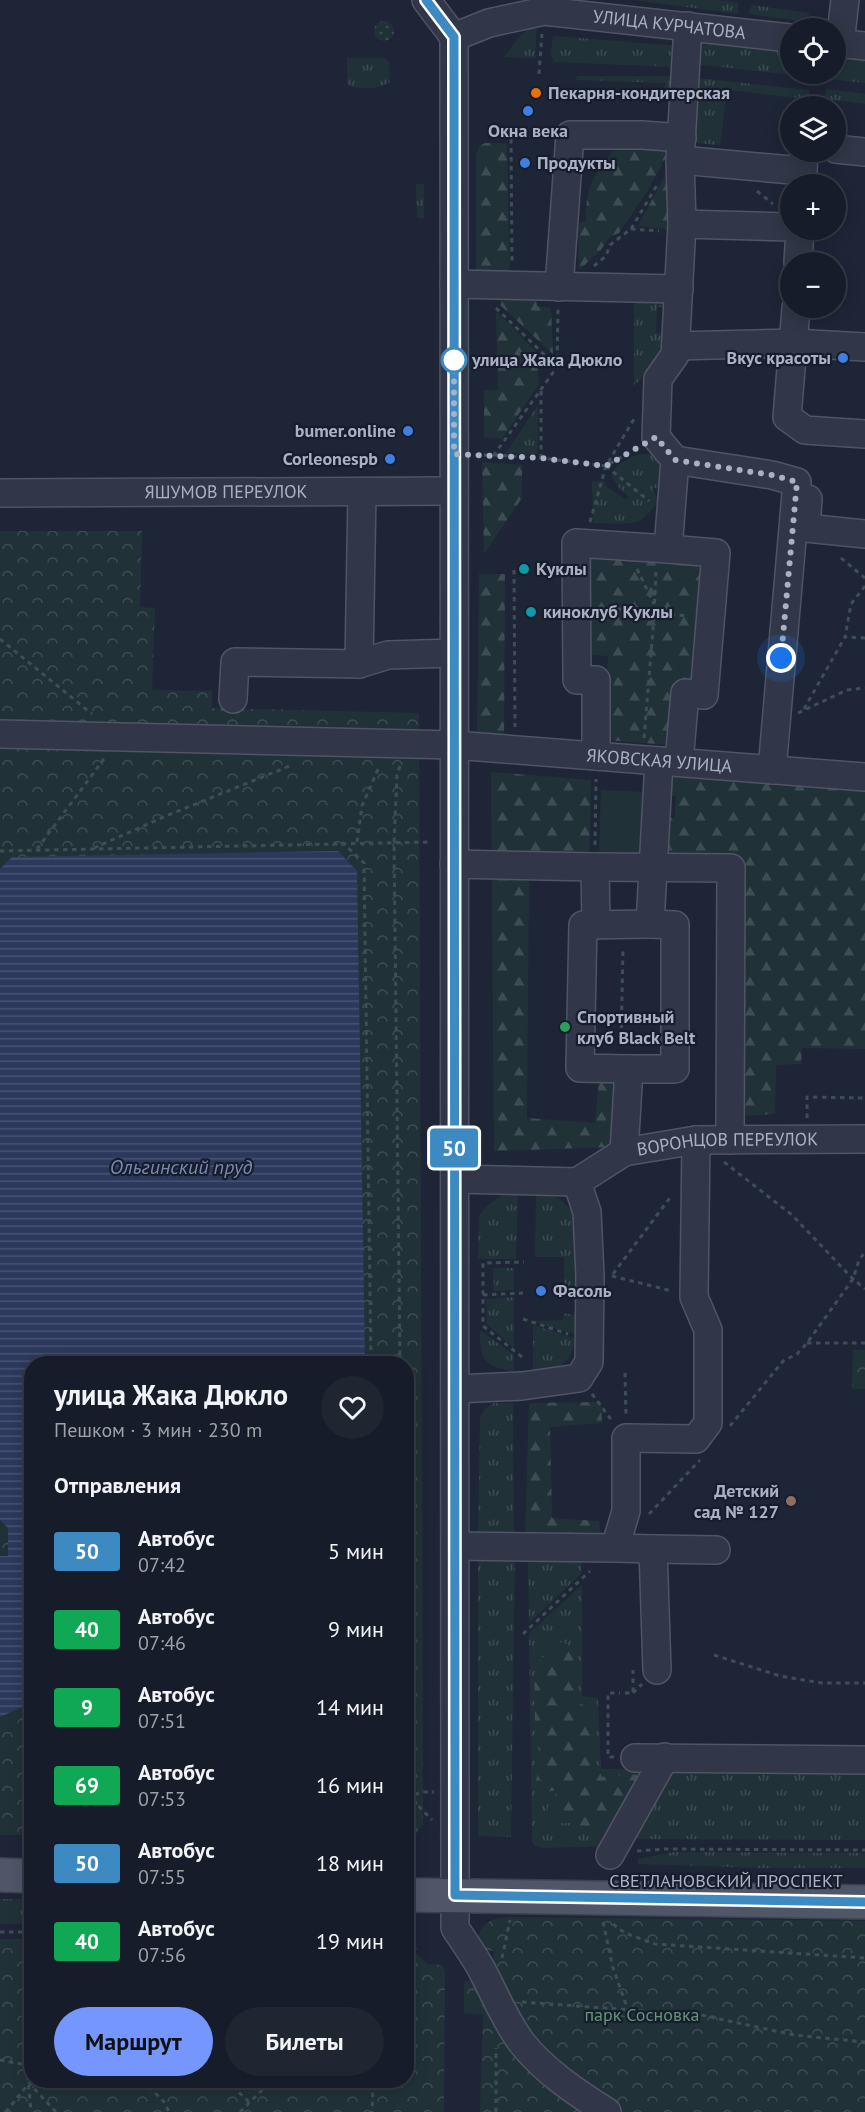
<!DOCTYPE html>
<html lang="ru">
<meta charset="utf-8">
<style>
body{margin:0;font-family:"PT Sans",sans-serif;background:#1f2531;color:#f1f3f6;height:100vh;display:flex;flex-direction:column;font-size:22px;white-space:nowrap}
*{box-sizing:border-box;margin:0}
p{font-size:20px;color:#9ea1a8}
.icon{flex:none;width:33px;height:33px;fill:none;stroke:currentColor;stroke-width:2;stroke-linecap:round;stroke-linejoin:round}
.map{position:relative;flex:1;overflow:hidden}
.details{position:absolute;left:24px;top:1356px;width:390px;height:732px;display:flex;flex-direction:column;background:#161c29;border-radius:24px;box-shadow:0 3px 15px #0003,0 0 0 2px #353a46}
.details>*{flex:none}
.badge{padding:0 12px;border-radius:4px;font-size:21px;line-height:39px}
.fabs{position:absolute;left:780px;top:18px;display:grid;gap:12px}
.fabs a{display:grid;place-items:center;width:66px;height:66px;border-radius:50%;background:#161c29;box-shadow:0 3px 15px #0003,0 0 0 2px #353a46;font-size:30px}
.you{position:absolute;width:30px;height:30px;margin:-15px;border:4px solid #fff;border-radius:50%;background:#1a73e8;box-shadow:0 0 0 9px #1a73e833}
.map>.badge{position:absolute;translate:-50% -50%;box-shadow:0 0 0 3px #fff}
h2{padding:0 30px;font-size:22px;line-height:54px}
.round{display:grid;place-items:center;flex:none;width:63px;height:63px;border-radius:32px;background:#1f2531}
.head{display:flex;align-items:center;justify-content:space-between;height:102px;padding:0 30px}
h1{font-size:28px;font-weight:700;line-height:45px}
.cta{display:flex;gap:12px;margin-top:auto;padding:12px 30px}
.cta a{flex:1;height:69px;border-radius:36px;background:#7696ff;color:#111;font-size:24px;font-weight:700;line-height:69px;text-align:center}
.cta a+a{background:#1f2531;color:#f1f3f6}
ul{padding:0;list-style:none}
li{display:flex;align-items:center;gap:18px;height:78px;padding:0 30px}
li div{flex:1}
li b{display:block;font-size:22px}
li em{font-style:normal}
li .badge{min-width:66px;font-weight:700;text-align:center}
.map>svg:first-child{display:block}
</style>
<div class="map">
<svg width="865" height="2112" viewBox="0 0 865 2112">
<defs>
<pattern id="grass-tufts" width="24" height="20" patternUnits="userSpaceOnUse" patternTransform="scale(1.5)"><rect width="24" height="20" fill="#203238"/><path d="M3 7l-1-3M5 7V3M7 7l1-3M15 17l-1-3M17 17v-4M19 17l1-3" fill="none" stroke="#3e4d53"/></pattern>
<pattern id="forest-firs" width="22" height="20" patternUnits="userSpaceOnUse" patternTransform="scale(1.5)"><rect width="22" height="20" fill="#203238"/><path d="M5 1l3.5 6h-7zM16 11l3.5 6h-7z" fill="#3e4d53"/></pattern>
<pattern id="park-crowns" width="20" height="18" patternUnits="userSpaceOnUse" patternTransform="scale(1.5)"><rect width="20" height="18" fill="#203238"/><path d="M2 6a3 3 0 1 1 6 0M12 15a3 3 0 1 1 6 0" fill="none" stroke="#3e4d53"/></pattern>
<pattern id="garden-dots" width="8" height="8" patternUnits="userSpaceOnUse" patternTransform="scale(1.5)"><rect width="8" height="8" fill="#203238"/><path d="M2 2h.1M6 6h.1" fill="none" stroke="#3e4d53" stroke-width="1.8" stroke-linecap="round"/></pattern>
<pattern id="water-rules" width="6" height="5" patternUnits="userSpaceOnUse" patternTransform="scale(1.5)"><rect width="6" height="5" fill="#2c395c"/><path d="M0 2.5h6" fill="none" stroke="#485372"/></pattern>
</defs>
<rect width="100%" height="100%" fill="#1e2537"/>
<path fill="url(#grass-tufts)" d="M634,0H718L738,3V14Z
M751,5L809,13L807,22L749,14Z
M537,23L535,58L504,57L520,36Z
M553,36L679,46L677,67L554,62L551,55Z
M696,39L790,51V74H836V56L865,60V83L695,64Z
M347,58H385L389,62L390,82C379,89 358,91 347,84Z
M577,76H677L669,95L666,94L665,83L576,80Z
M697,78L809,90L808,99L727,90L720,145L694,143Z
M826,89L865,94V104L824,99Z
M416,184H424V218H417Z
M634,295H669L667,307H657L656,332L669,335L644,377L634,385Z
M538,405V454L506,453Z
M638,454H652L665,458L667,489L652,488L658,499C642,531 624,523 593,523L592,481H604L607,487L626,500L629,497L618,487L611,475L617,465Z
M502,1195H518L516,1259H478L479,1216L487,1206Z
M536,1196H552L560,1199L571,1210L577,1224L576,1290H564V1257H535Z
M493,1268H514V1290L494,1291Z
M514,1297V1348L487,1324L486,1299Z
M564,1313L575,1315V1334L533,1321L563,1320Z
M533,1325L575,1339C570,1367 558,1368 533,1371Z
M480,1330L514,1355V1371C483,1367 480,1359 480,1330Z
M494,1403H513L514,1540H478L480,1418L485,1409Z
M478,1551L515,1552L511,1837L478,1836Z
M528,1558L582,1560L581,1574L529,1623Z
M582,1585V1696L598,1698L601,1769H653L612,1846L542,1848L535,1846L532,1841L529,1633Z
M671,1763L865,1767V1840L632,1839Z
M674,1852L865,1853V1868H765L638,1864V1859Z
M0,1899H31V1924H0Z"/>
<path fill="url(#forest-firs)" d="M485,143H507L510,280L476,278V155L479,146Z
M672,146L648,190L619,233L610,237L600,251L579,270L578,223L586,221C585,186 595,175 615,148Z
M677,153L679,222L666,229L638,226Z
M501,293L536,296L537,306L551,308L553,354L500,305Z
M496,311L536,352L539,384L502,439L484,437V390H498Z
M482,462L522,465V498L484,554Z
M583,550L708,557L695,690L670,745L604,740L608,656L586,654Z
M479,574H505L504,741L477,740Z
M666,770L865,788V1049L802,1048L801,1064L776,1065L775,1114L740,1116L743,863L661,862L663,818H675L676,796L664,795Z
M491,772L591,780L589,874L529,875L527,1118L595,1123L599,1078L620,1079L614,1147L494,1151Z
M601,1402L602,1423L550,1427L552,1518L599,1521L601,1540L525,1539L529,1403Z
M563,1641L574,1652V1700L592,1710L597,1736L589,1750L602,1777L643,1774L633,1798L621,1805L607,1829H586L575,1823H557L547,1809L558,1790L545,1792L535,1783C543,1763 537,1743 535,1722C534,1702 535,1683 535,1664Z"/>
<path fill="url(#park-crowns)" d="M0,531H142L140,607L155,608L152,690L212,691V708L419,713L423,1824L415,1836H407L406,1364H32L31,1835H0Z
M853,1350H865V1389H852Z
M508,1917L865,1921V2112H480L483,2015L464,2013V1981L485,1982L492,1969L494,1951L478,1949C476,1927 488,1918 508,1917Z
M406,1937L408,1946L427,1964L442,1965L445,1971L444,2112H0V1939H31L32,2080H406Z"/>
<path fill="url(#garden-dots)" d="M374 31a10 10 0 1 1 20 0a10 10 0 1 1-20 0Z"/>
<path fill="#203238" d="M601,790L650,792L648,857L599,855Z"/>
<path fill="url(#water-rules)" d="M338,851L357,871L365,1363L32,1364L31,1703L0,1717V1556H8V1528L0,1520V869L12,857Z"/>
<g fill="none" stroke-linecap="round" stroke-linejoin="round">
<g stroke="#4f5466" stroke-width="30">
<g id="minor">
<path d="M426,0L454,37"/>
<path d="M454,37L455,1928C465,1943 476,1958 484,1974C496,1997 506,2022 522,2043C544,2071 577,2093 607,2112"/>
<path id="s1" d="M454,37L489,23L544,11L790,38"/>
<path d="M836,43L865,46"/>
<path d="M840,43L845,0"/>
<path d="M836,149L865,152"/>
<path d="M680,160L803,171L804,152"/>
<path d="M682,224L790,227"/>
<path d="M798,262L800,230"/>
<path d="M454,284L679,289"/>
<path d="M559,287L570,135H642L682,138"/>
<path d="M796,308L787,417L805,430L865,434"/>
<path d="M676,346L794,343L865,347"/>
<path d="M675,460L772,475L797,482L772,770"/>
<path id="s2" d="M0,493L454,491"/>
<path d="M808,499L806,528L865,534"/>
<path d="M359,664L388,655L454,653"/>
<path d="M233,699L235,662L359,664L362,492"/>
<path id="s3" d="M0,734L454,745L865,777"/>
<path d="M596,756V680H577L576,543L668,549"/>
<path d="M679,762L685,693L704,695L716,553L668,549L675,460L656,437L658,379L675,355L682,224L680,160L688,26"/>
<path d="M454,864L595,867L731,868L730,1140"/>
<path d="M595,867L596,925"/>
<path d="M629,1069H675V925L650,924"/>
<path d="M624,1152L629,1069L580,1068L583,925L650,924L659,761"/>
<path id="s4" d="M455,1179L577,1182L624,1152L696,1140L865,1139"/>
<path d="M455,1389L522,1386L579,1378L589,1362L590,1276L587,1212L577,1182"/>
<path d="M455,1546L615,1548L626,1511V1438L696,1439L708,1423V1330L694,1297L696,1140"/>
<path d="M615,1548L653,1549L657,1670"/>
<path d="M653,1549L716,1550"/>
<path d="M635,1758L865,1760"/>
<path d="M610,1855L665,1757"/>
</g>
</g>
<g stroke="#3b4051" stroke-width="36">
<path id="major" d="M0,1875L32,1876
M406,1895L865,1902"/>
</g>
<path stroke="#3d4f56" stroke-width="3" stroke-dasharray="4.5 4.5" stroke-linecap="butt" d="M539,74L542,34
M511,139L512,263
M757,191L773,204
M631,229L659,231
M594,266L606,256L610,245L631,229L657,185
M496,308L557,367
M541,391V458
M475,455H494L557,367L558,309
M494,455L541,458L606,466L637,448
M606,466L649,501
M590,522L606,466L634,419
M841,558L865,578
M637,569L654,604
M514,570L515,727
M865,586L851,604L845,637L865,638
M599,607L688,616
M0,639L92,714
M804,709L845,637
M798,713L847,690L865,688
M644,738L654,617L656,571
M400,766L397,775L394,843L400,1364
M342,842L364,863L371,1364
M357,842L362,806L379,767
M595,845L596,779
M94,848L166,816L292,765
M37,849L104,759
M0,851L431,842
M621,1046L623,947
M807,1118V1097L865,1098
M724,1162L792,1215L853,1279L865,1289
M613,1274L672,1195
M612,1276L672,1291
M483,1295L523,1293
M523,1319L568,1334
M807,1343H865
M522,1357L483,1326V1263L524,1262
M625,1373L626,1416
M592,1394L613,1422
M730,1426L783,1361L797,1354L807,1343L853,1279L859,1260L865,1252
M649,1514L700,1460
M523,1634L590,1571
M714,1655L780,1676L822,1683H865
M625,1693H633V1670
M633,1693L642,1684
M614,1757H608V1693H620
M406,1793L432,1820
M406,1797L423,1792H434
M637,1851L665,1849L865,1850
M603,1922L613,1968L628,2010
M613,1924L625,1933L655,1944L865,1958
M0,1932H32
M406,1933L414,1934
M406,1957L416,1948
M502,1958L510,1920
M522,2002L701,2015L794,2035L865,2042
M0,2060L32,2066
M27,2067L31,2112
M143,2080L164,2102L169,2112
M226,2080L249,2102
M364,2080L373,2085L372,2112
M6,2112L29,2083L56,2112
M240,2112L272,2080
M496,2112V2048"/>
<use href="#minor" stroke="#313748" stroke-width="27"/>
<use href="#major" stroke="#4f5668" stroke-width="33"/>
</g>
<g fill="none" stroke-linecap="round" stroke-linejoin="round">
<g stroke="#fff" stroke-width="14">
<path id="line" d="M426,0L454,37L455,1895L865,1902"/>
</g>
<use href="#line" stroke="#3d8ac2" stroke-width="9"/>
<path stroke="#abb1c5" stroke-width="6" stroke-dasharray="0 10.8" d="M454,360V454L541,458L606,466L656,437L675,460L772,475L797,482L781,658"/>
</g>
<circle fill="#e8710a" stroke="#171d2c" stroke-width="2" cx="536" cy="93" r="6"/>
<g fill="#3f7fe0" stroke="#171d2c" stroke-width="2">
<circle cx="528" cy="111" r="6"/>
<circle cx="525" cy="163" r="6"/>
<circle cx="843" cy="358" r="6"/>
<circle cx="408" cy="431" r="6"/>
<circle cx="390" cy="459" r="6"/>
<circle cx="541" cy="1291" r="6"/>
</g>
<circle fill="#fff" stroke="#3d8ac2" stroke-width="3" cx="454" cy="360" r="12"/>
<g fill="#0f9aa8" stroke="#171d2c" stroke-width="2">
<circle cx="524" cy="569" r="6"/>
<circle cx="531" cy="612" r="6"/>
</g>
<circle fill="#2e9e5b" stroke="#171d2c" stroke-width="2" cx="565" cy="1027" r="6"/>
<circle fill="#8d6e63" stroke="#171d2c" stroke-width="2" cx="791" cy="1501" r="6"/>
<g text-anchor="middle" stroke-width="4.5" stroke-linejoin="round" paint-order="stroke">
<g font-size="18" fill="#abb1c5" stroke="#171d2c">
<text dy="6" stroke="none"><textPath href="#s1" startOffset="220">УЛИЦА КУРЧАТОВА</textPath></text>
<text dy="6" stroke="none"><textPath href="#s2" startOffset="226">ЯШУМОВ ПЕРЕУЛОК</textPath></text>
<text dy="6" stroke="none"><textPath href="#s3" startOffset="660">ЯКОВСКАЯ УЛИЦА</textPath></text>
<text dy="6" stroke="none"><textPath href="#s4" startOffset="282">ВОРОНЦОВ ПЕРЕУЛОК</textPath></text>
<text x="726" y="1887">СВЕТЛАНОВСКИЙ ПРОСПЕКТ</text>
</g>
<g font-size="18" font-weight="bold" fill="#abb1c5" stroke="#171d2c" text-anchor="start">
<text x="548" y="99">Пекарня-кондитерская</text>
<text x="528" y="137" text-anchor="middle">Окна века</text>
<text x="537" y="169">Продукты</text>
<text x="831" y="364" text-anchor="end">Вкус красоты</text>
<text x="396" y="437" text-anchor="end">bumer.online</text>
<text x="378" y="465" text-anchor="end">Corleonespb</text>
<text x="536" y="575">Куклы</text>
<text x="543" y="618">киноклуб Куклы</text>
<text x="577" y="1023">Спортивный<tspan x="577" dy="21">клуб Black Belt</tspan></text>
<text x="553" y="1297">Фасоль</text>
<text x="779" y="1497" text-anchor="end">Детский<tspan x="779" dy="21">сад № 127</tspan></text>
</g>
<g font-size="18" font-weight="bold" fill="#abb1c5" stroke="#171d2c" text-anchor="start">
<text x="472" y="366">улица Жака Дюкло</text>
</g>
<g font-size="18" fill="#629676" stroke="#171d2c">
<text x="642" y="2021">парк Сосновка</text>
</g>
<g font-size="20" font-style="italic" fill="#7989b4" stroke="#171d2c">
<text x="181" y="1174">Ольгинский пруд</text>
</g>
</g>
</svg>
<div class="fabs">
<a><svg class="icon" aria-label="locate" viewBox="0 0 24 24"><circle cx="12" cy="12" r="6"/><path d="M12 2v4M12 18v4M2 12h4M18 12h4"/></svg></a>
<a><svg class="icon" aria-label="layers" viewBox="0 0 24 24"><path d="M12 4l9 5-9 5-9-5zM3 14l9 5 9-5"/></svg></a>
<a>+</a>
<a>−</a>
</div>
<div class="you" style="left:781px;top:658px"></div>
<b class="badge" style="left:454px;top:1148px;background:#3d8ac2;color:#fff">50</b>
<section class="details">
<div class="head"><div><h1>улица Жака Дюкло</h1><p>Пешком · 3 мин · 230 m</p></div><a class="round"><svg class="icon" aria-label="heart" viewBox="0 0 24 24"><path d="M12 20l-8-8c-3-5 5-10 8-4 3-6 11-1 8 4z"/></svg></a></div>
<h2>Отправления</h2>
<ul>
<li><span class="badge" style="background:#3d8ac2;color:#fff">50</span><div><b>Автобус</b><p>07:42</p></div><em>5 мин</em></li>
<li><span class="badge" style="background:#10a855;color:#fff">40</span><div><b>Автобус</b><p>07:46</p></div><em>9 мин</em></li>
<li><span class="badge" style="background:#10a855;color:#fff">9</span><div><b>Автобус</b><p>07:51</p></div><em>14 мин</em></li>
<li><span class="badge" style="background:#10a855;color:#fff">69</span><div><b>Автобус</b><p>07:53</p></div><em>16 мин</em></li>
<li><span class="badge" style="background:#3d8ac2;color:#fff">50</span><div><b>Автобус</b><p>07:55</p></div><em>18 мин</em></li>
<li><span class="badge" style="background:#10a855;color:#fff">40</span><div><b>Автобус</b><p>07:56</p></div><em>19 мин</em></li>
</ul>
<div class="cta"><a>Маршрут</a><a>Билеты</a></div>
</section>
</div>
